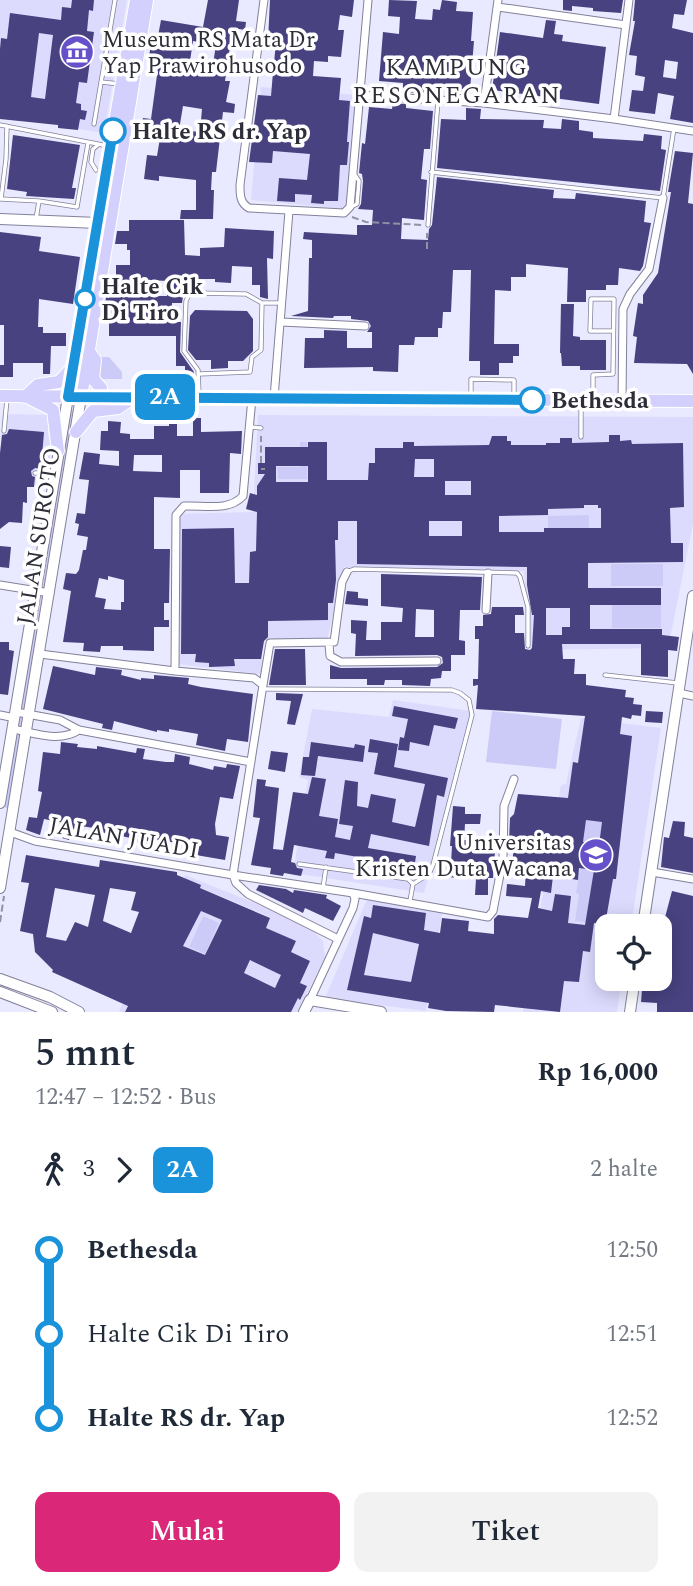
<!DOCTYPE html>
<html lang="id">
<meta charset="utf-8">
<style>
body{margin:0;font-family:Spectral,serif;background:#f2f2f3;color:#1f2937;height:100vh;display:flex;flex-direction:column;font-size:26px;white-space:nowrap}
*{box-sizing:border-box;margin:0}
p{font-size:23px;color:#747a83}
.icon{flex:none;width:38px;height:38px;fill:none;stroke:currentColor;stroke-width:2;stroke-linecap:round;stroke-linejoin:round}
.map{position:relative;height:1012px;overflow:hidden}
.drawer{display:flex;flex-direction:column;background:#fff;flex:1}
.drawer>*{flex:none}
.badge{padding:0 14px;border-radius:10px;font-size:24px;line-height:46px}
.controls{position:absolute;left:595px;top:914px;display:grid;gap:14px}
.controls a{display:grid;place-items:center;width:77px;height:77px;border-radius:14px;background:#fff;box-shadow:0 4px 18px #0003;font-size:35px}
.map>.badge{position:absolute;translate:-50% -50%;box-shadow:0 0 0 4px #fff}
.legs{display:flex;align-items:center;gap:10px;height:77px;padding:0 35px;font-size:23px}
.legs p{margin-inline-start:auto}
.overview{display:flex;align-items:center;justify-content:space-between;height:119px;padding:0 35px}
h1{font-size:38px;font-weight:600;line-height:52px}
.action{display:flex;gap:14px;margin-top:auto;padding:14px 35px}
.action a{flex:1;height:80px;border-radius:14px;background:#db2777;color:#fff;font-size:28px;font-weight:600;line-height:80px;text-align:center}
.action a+a{background:#f2f2f3;color:#1f2937}
ul{padding:0 35px;list-style:none}
li{display:flex;align-items:center;gap:24px;height:84px;font-size:26px}
li i{display:grid;place-items:center;width:10px;height:100%;margin:0 9px;background:currentColor}
li i::after{content:'';width:18px;height:18px;margin:-9px;border:5px solid;border-radius:50%;background:#fff}
li p{margin-inline-start:auto}
li:first-child i{background:linear-gradient(#0000 50%,currentColor 0)}
li:last-child i{background:linear-gradient(currentColor 50%,#0000 0)}
.map>svg:first-child{display:block}
</style>
<div class="map">
<svg width="693" height="1012" viewBox="0 0 693 1012">
<rect width="100%" height="100%" fill="#e9e9ff"/>
<path fill="#dcdbfe" fill-rule="evenodd" d="M0,0H127L104,133L0,116Z
M261,87L356,95L346,209L251,200Z
M2,414L48,415V434L51,448L48,482L0,477Z
M258,415L693,417V524L668,648L531,650L530,597L526,596L524,571L344,567L327,640H263L261,674L178,664V514L253,512Z
M393,700L471,711L463,750L424,893L293,873L308,780L299,777L312,709L389,717Z
M581,718L661,728L631,926H607V978H622L617,1012H523L561,785L566,784Z
M185,875L277,912L311,929L323,941L325,957L298,1012H291L294,1005L269,993L265,1002L286,1012L272,1006L267,1012L269,1008L264,1005L259,1012L266,997L262,995L253,1012H242L233,1006L228,1012L234,998L214,989L207,1005L222,1012L175,991L167,1007L176,1012H164L147,1004L167,959L238,990L245,974L160,936L125,1012H119L162,898L173,902ZM184,878L201,886L189,912L173,905ZM201,888L270,917L262,937L193,908ZM203,916L218,923L205,954L189,947ZM157,920L188,933L184,944L153,931ZM220,924L259,942L245,971L206,953ZM273,932L296,941L289,957L266,947ZM300,956L310,961L300,983L307,986L300,999L275,988L285,966L293,970ZM168,962L188,971L179,991L159,983ZM247,975L267,984L261,996L253,993L249,1000L241,996L245,989L241,987ZM189,976L213,987L206,1003L182,993Z
M368,897L442,913L426,1011L325,998Z"/>
<path fill="#cccbf8" d="M100,357H109L122,372V379H103L99,376Z
M73,409L8,808H6L3,806L70,413Z
M300,442H307V479H278L277,467H300Z
M589,515V528H548V516Z
M611,564H663V586H611Z
M612,605H661V628H612Z
M492,711L562,719L556,769L486,762Z
M605,795L600,838L602,839L601,845L583,842L586,820Z
M580,868L598,871L593,879L585,922L575,921L579,894L576,893Z
M203,916L219,923L205,954L189,947Z"/>
<path fill="#484280" fill-rule="evenodd" d="M72,0H94L93,11L89,10L87,31L94,32L87,83L79,82L76,103L81,104V110L87,111L85,120L80,119L78,130L58,128V125L0,119V49L1,38L7,39L10,13L61,20L62,7L71,8ZM39,33L53,35L45,99L31,97Z
M208,0H239L236,21L246,22L245,30L233,28L230,47L225,81H230L226,102L235,104L234,113L223,112L216,172H212L211,190H214L213,219H180L181,210H196V180L159,176V181L144,179L147,155L157,156L160,138L140,135L143,118L151,119L158,68L147,66L153,35L158,36L161,20L203,27ZM193,41L216,45L213,64L190,61ZM183,106L202,109L200,132L179,130Z
M270,0H354L352,17L340,15L338,30H344L341,57L328,56V62L314,61L313,76L341,78L339,100L350,101L347,142H349L347,165H340L338,201H324V204L311,203L312,195L295,194V202L277,201L279,178L307,180L310,154L273,151L272,163L249,162L258,95L271,96L273,72L261,71L262,63L274,64L276,41H268Z
M389,0L417,1L415,19L432,20L433,9L440,10L442,0L457,2L456,11L473,12L471,41H474L470,90L462,89V95H449V88H441V85L425,84L424,93L403,92V83L379,81L383,32L399,34L400,17L388,16Z
M563,0H623L621,13L593,11V8L572,6V11L563,10Z
M635,0H687L684,15L674,14L672,28L693,33V123L670,119L674,96L658,93L655,114L629,111L632,90L643,91L645,77L635,75L637,56L629,55L635,21H633ZM665,60L678,62L676,79L663,77Z
M546,20L556,21L554,34L563,35L562,41L606,47L599,104L492,90L500,32L543,38Z
M393,103L406,104V108L433,111L430,149H424L421,179L427,180L424,220L402,218L401,239L428,240L429,229L432,225L437,177L554,190L553,198L575,199L576,193L646,201L644,222L651,223L643,266L640,271L619,268L618,285H606V290H586V302H567L568,268L526,264V277H511V291L495,290L494,344H519V356H513V363H499V375H480V361H469L471,270H453L451,312H443L442,328H438V337H415L414,345H399L398,372L373,371V367L304,368L305,338H324V330L347,331V348H372V332H367L371,326L368,321L351,319V316H334L333,318L291,316L308,311L309,258H312V240L303,239L304,232L357,235V225H372L373,210L358,209L361,204L363,181L362,174L359,173L362,143L365,144L369,107L392,109Z
M466,108L481,109L480,119L544,120L543,128L561,129L562,119L579,121V130L593,132V138L643,141L644,134L662,136L661,149L666,150L660,191L437,168L441,119L466,120Z
M13,135L80,145L72,188H76L74,199L26,196L27,192L7,189Z
M675,151L693,153L688,203L693,204V374L687,364L634,363L637,337L633,336L638,303L643,304V295L658,273L671,192H668Z
M129,220H184L185,255L200,256V248L224,247L225,228L274,231L273,259L267,258L268,299L260,297V285H252V267L232,266L231,283L215,282V279H183V296L182,303H172V322H181L180,352L194,372V379H185V366H176V336H109V319H106L105,305L106,297L109,298V280H116V265H130V250H127V244H115L117,231H129ZM134,279L167,281V296H134Z
M0,232L41,237L39,251L80,257L73,304L39,299L38,327H43V333H66V346H51L50,374H43V363H13V377H0V365H4V325H0Z
M561,304H574L573,336L580,337V340H606V370H580V366H562L561,353H560Z
M195,310L247,311L253,319V351L243,361H228V368L211,369V360H196L188,350L190,316Z
M169,418L177,419V436H193V418H201V432L242,431L241,454L230,453L229,493H200V470H180V498L154,497V549H170L169,603H164V620H169V627H154V651L123,650V646H101L100,652L83,651L84,643L63,642L71,591L63,589L66,573L76,574L79,570L83,550H86L88,537L77,535L79,524L75,523L77,513L85,514L89,480L79,479L84,452L100,454L99,464L119,466V451L100,450L101,431H108V421L121,422L120,433L130,434V439H154V426H169ZM134,455H162V472L133,471ZM108,576L124,580V602H121V610L104,609L106,599L95,597L99,578L108,580Z
M9,429L44,432L41,469L35,468L31,471L32,476L35,477L34,487H27V503L23,502L22,523L9,522L0,529V453L2,435L7,434Z
M609,435H620V441L631,440L632,444L683,443L684,507L670,508L671,543H683V562L588,563V588H661V605H590V629H662V635L679,637L677,651L668,650V677L641,675V644H562L563,659H575L574,674H586V685L626,690L625,697L634,698L633,704L642,705L641,716L632,715L631,719L622,717L620,734L632,736L616,879H613L605,925L594,923L590,952L583,951L579,982L564,981L560,1012L495,1005L494,1012L446,1011L428,1008L429,1003L347,990L364,916L371,918L373,905L426,913L424,930L440,933L442,918L469,921L468,931L494,934V919L498,915L528,918L532,898L506,896L507,884L525,886L526,869L512,868L514,842L509,841L510,818L514,814L518,794L568,798L573,762L578,763L585,716L476,709L478,685L473,686V679H478L479,639H475V626H483V615L491,614L492,607H523L524,615H515V633H524L525,649L530,650L532,648L534,615H532L527,585V567L357,564V521H338V540H335L336,580L333,603H328V620L268,621V637L264,641L261,659H234L235,666L209,667V663L195,662L196,654H181L182,529L234,528L235,583H249L250,552L256,551L257,512L246,509L250,493L257,495V486L265,474H258V463H265V447H308V442H327V480H368L369,463H375V448H403V442H414V446L489,445L492,436H507V441H511V445H546V443H560V438H572V443L609,442ZM415,459H434V477H414ZM276,466H308V482H276ZM445,481H471V495H445ZM584,505H598V508H601V528H544V532H499V516L548,515V509L584,508ZM429,521H462V536H429ZM546,608H570V627H562V635H546ZM586,820L602,822L599,845L583,842ZM579,868L594,870L585,925L568,923L571,896L555,894L552,911L538,908L541,891L551,893L553,876L578,880ZM373,933L419,944L411,982L364,975Z
M0,546L11,547L9,568L0,567Z
M381,574L482,577L480,610H460L459,640L465,641V655H451V671H442L441,678L431,679L430,686L402,685V680H385L384,685H367V679H330V665L341,668L437,667L443,663L442,657L437,655L355,656L356,634L351,633V620L367,621L366,640H381V622H402L403,608L381,606ZM416,609L434,610V637H415Z
M347,591L358,592V598L368,599V606L345,604Z
M0,642H9V650L14,651L8,695L0,694Z
M275,649H305L306,685H269Z
M53,666L95,675L96,667L122,670L121,675L141,680V678L154,679V675L189,678L188,684L201,687L253,694L248,742L227,739L225,751L196,745L198,734L169,729V732L157,730V732L114,721L112,730L102,728L103,724L43,709Z
M276,693L303,694L295,725L287,724L291,701L276,700Z
M394,706L458,718L455,729L434,725L429,746L410,742L409,751L398,750L400,737L404,738L408,719L392,716Z
M646,711L663,712L662,723L645,722Z
M370,739L398,744L394,767L448,778L444,797L437,795L429,846L371,834L368,848L416,856L414,869L358,860V857L335,853L334,859L325,858L327,851L294,845L291,862L295,863L297,868L303,869L301,876L284,873L283,876L270,874L271,868L251,865L260,818L253,817L257,779L266,780L265,786L279,788L273,849L283,850L293,792L308,794L312,777L326,779L319,816L338,819L335,837L350,840L353,826L339,824L345,780L358,782L357,806L368,808L371,794L396,799L392,822L415,827L425,784L374,774L378,753L368,752Z
M61,742L78,744L77,747L97,749V746L136,753L137,748L145,749L143,759L166,762H174L175,754L190,757L189,764L213,770L214,766L226,768L227,764L240,766L233,799L220,797L215,824L216,835L229,837L225,860L184,853L186,845L177,843L154,839V842L142,840V844L131,842V838L100,832V829L81,826V830L71,829L69,840L62,838L64,823L44,819L40,835L26,830L29,817L37,818L42,792L38,791L43,752L60,754Z
M311,742L354,748L355,744L365,746L363,762L318,756L315,776L301,775L303,757H309Z
M271,751L288,753L285,772L268,769Z
M453,806L465,807V814H481L480,824H465L464,840L478,841V850L495,851L493,878H488V895H475L476,879L446,877L447,863H451L452,846H450Z
M673,821L685,822L684,836L693,838V873L661,867L664,837L669,838Z
M26,855L99,867L100,860L177,872V875L201,885L200,888L270,918L266,928L296,941L291,952L310,961L300,983L307,986L300,1000L298,998L291,1012H125L128,1006L52,972L53,970L35,952L33,934L20,931L29,883L21,882ZM55,888L95,895L88,927L75,922L66,941L46,937ZM110,888L136,892L131,910L139,912L131,933L103,921ZM201,911L222,920L205,955L183,946ZM250,960L281,975L275,988L244,973Z
M259,885L286,889L293,893L294,890L327,895L326,898L341,906L333,921L305,908L303,913L295,909L256,890Z
M672,891L693,896V1012H657V1003L641,1002L643,978H660V924L663,925Z"/>
<g fill="none" stroke-linecap="round" stroke-linejoin="round">
<g stroke="#82819a" stroke-width="5">
<path id="lane" d="M101,82L120,84
M94,124L115,0
M0,125L108,146
M7,126L6,159L1,199L39,201L77,207L88,143
M96,170L91,162L93,149L98,145
M431,172L663,198L674,128
M351,207L357,204L359,181L355,175
M36,219L39,201
M428,225L438,101
M199,374L250,372L252,357L261,350L262,303
M199,394L198,370L184,351L186,301L189,295L196,293L246,294L262,303H280
M471,398V379L514,380V398
M593,398V375L613,374L614,299H591L590,331H613
M581,404V437
M250,427L261,428
M4,431L7,399
M35,473H47
M349,571L354,569L517,573L520,577L528,607V646
M605,675L678,683
M264,689L452,690L460,693L469,700L472,715L433,865L429,874L413,884
M299,864L408,879L413,884L410,901
M323,888L326,867"/>
</g>
<g stroke="#82819a" stroke-width="9">
<path id="street" d="M264,0L240,185C240,195 240,203 249,208L344,213L350,207L368,0
M498,7L626,25
M361,95L484,103L614,119L693,131
M484,103L498,0
M614,119L629,0
M281,322L365,326
M274,398L289,211
M622,401L623,309L630,294L649,269L663,198
M0,585L50,593
M486,610L488,573
M329,644L330,656L341,662L437,661
M40,654L175,671L254,678L263,685L233,875
M175,671L176,515L184,506C204,505 228,512 243,496L252,398
M263,685L270,643L334,642L342,582L347,572
M679,693L693,696
M16,712L60,720L79,730L251,762
M0,715L15,718
M13,729C35,733 59,743 79,730
M10,832L35,841L233,875L353,893L355,899L353,908L310,1000
M652,872L693,879
M233,875L236,883L248,894L338,939
M353,893L488,917L493,911L503,859L504,806L514,779"/>
</g>
<g stroke="#82819a" stroke-width="12">
<path id="secondary" d="M0,219L98,223
M0,803L68,397
M0,888L81,397
M643,926L693,596
M0,979L50,997L79,1012
M0,992L52,1012
M304,1012L310,1000L381,1012
M630,1012L635,978"/>
</g>
<g stroke="#fff" stroke-width="14">
<path id="primary" d="M88,350L95,360L93,379L101,388
M0,396L693,401
M25,397L38,385L59,382L72,368
M68,397L136,0
M81,397L147,0
M31,399L53,410L58,451
M76,432L93,411L118,408L134,397"/>
</g>
<path stroke="#9191a2" stroke-width="2" stroke-dasharray="7 3.5" stroke-linecap="butt" d="M352,217L366,222L423,225
M427,249V233
M261,463V436
M261,469H265
M0,922L4,896"/>
<use href="#lane" stroke="#fff" stroke-width="3.5"/>
<use href="#street" stroke="#fff" stroke-width="7"/>
<use href="#secondary" stroke="#fff" stroke-width="10"/>
<use href="#primary" stroke="#d3d0fd" stroke-width="12"/>
</g>
<g fill="none" stroke-linecap="round" stroke-linejoin="round">
<g stroke="#fff" stroke-width="16">
<path id="line-1" d="M113,131L68,397L532,400"/>
</g>
<use href="#line-1" stroke="#1a93db" stroke-width="10"/>
</g>
<defs>
<g id="museum-disc" transform="scale(1.75)"><circle r="9.5" fill="#6651ca" stroke="#fff"/><path d="M0-6L6-3V-2H-6V-3ZM-5-1h2V3h-2ZM-1-1h2V3h-2ZM3-1h2V3H3ZM-6 4H6V6H-6Z" fill="#fff"/></g>
<g id="university-disc" transform="scale(1.75)"><circle r="9.5" fill="#6651ca" stroke="#fff"/><path d="M0-5L7-2L0 1L-7-2ZM-4 1L0 2.5L4 1V4Q0 6-4 4Z" fill="#fff"/></g>
</defs>
<g fill-rule="evenodd">
<use href="#museum-disc" x="77" y="52"/>
<use href="#university-disc" x="596" y="855"/>
</g>
<g fill="#fff" stroke="#1a93db" stroke-width="3.5">
<circle cx="113" cy="131" r="12"/>
<circle cx="85" cy="299" r="9"/>
<circle cx="532" cy="400" r="12"/>
</g>
<g text-anchor="middle" stroke-width="7" stroke-linejoin="round" paint-order="stroke">
<g font-size="23" fill="#2e2e39" stroke="#fff" text-anchor="start">
<text x="102" y="47">Museum RS Mata Dr<tspan x="102" dy="26">Yap Prawirohusodo</tspan></text>
<text x="572" y="850" text-anchor="end">Universitas<tspan x="572" dy="26">Kristen Duta Wacana</tspan></text>
</g>
<g font-size="23" font-weight="bold" fill="#2e2e39" stroke="#fff" text-anchor="start">
<text x="132" y="139">Halte RS dr. Yap</text>
<text x="101" y="294">Halte Cik<tspan x="101" dy="26">Di Tiro</tspan></text>
<text x="551" y="408">Bethesda</text>
</g>
<g font-size="23" fill="#2e2e39" stroke="#fff">
<text transform="translate(38 536) rotate(-81)" y="8">JALAN SUROTO</text>
<text transform="translate(124 837) rotate(10)" y="8">JALAN JUADI</text>
</g>
<g font-size="24" letter-spacing="2" fill="#2e2e39" stroke="#fff">
<text x="457" y="75">KAMPUNG<tspan x="457" dy="28">RESONEGARAN</tspan></text>
</g>
</g>
</svg>
<div class="controls">
<a><svg class="icon" aria-label="locate" viewBox="0 0 24 24"><circle cx="12" cy="12" r="6"/><path d="M12 2v4M12 18v4M2 12h4M18 12h4"/></svg></a>
</div>
<b class="badge" style="left:165px;top:397px;background:#1a93db;color:#fff">2A</b>
</div>
<section class="drawer">
<div class="overview"><div><h1>5 mnt</h1><p>12:47 – 12:52 · Bus</p></div><b>Rp 16,000</b></div>
<div class="legs"><svg class="icon" aria-label="walk" viewBox="0 0 24 24"><circle cx="13" cy="4" r="2"/><path d="M13 8l-2 6 4 7M11 14l-3 7M7 12l3-4h3l4 4"/></svg>3<svg class="icon" aria-label="forward" viewBox="0 0 24 24"><path d="M9 5l7 7-7 7"/></svg><b class="badge" style="background:#1a93db;color:#fff">2A</b><p>2 halte</p></div>
<ul>
<li><i style="color:#1a93db"></i><b>Bethesda</b><p>12:50</p></li>
<li><i style="color:#1a93db"></i><span>Halte Cik Di Tiro</span><p>12:51</p></li>
<li><i style="color:#1a93db"></i><b>Halte RS dr. Yap</b><p>12:52</p></li>
</ul>
<div class="action"><a>Mulai</a><a>Tiket</a></div>
</section>
